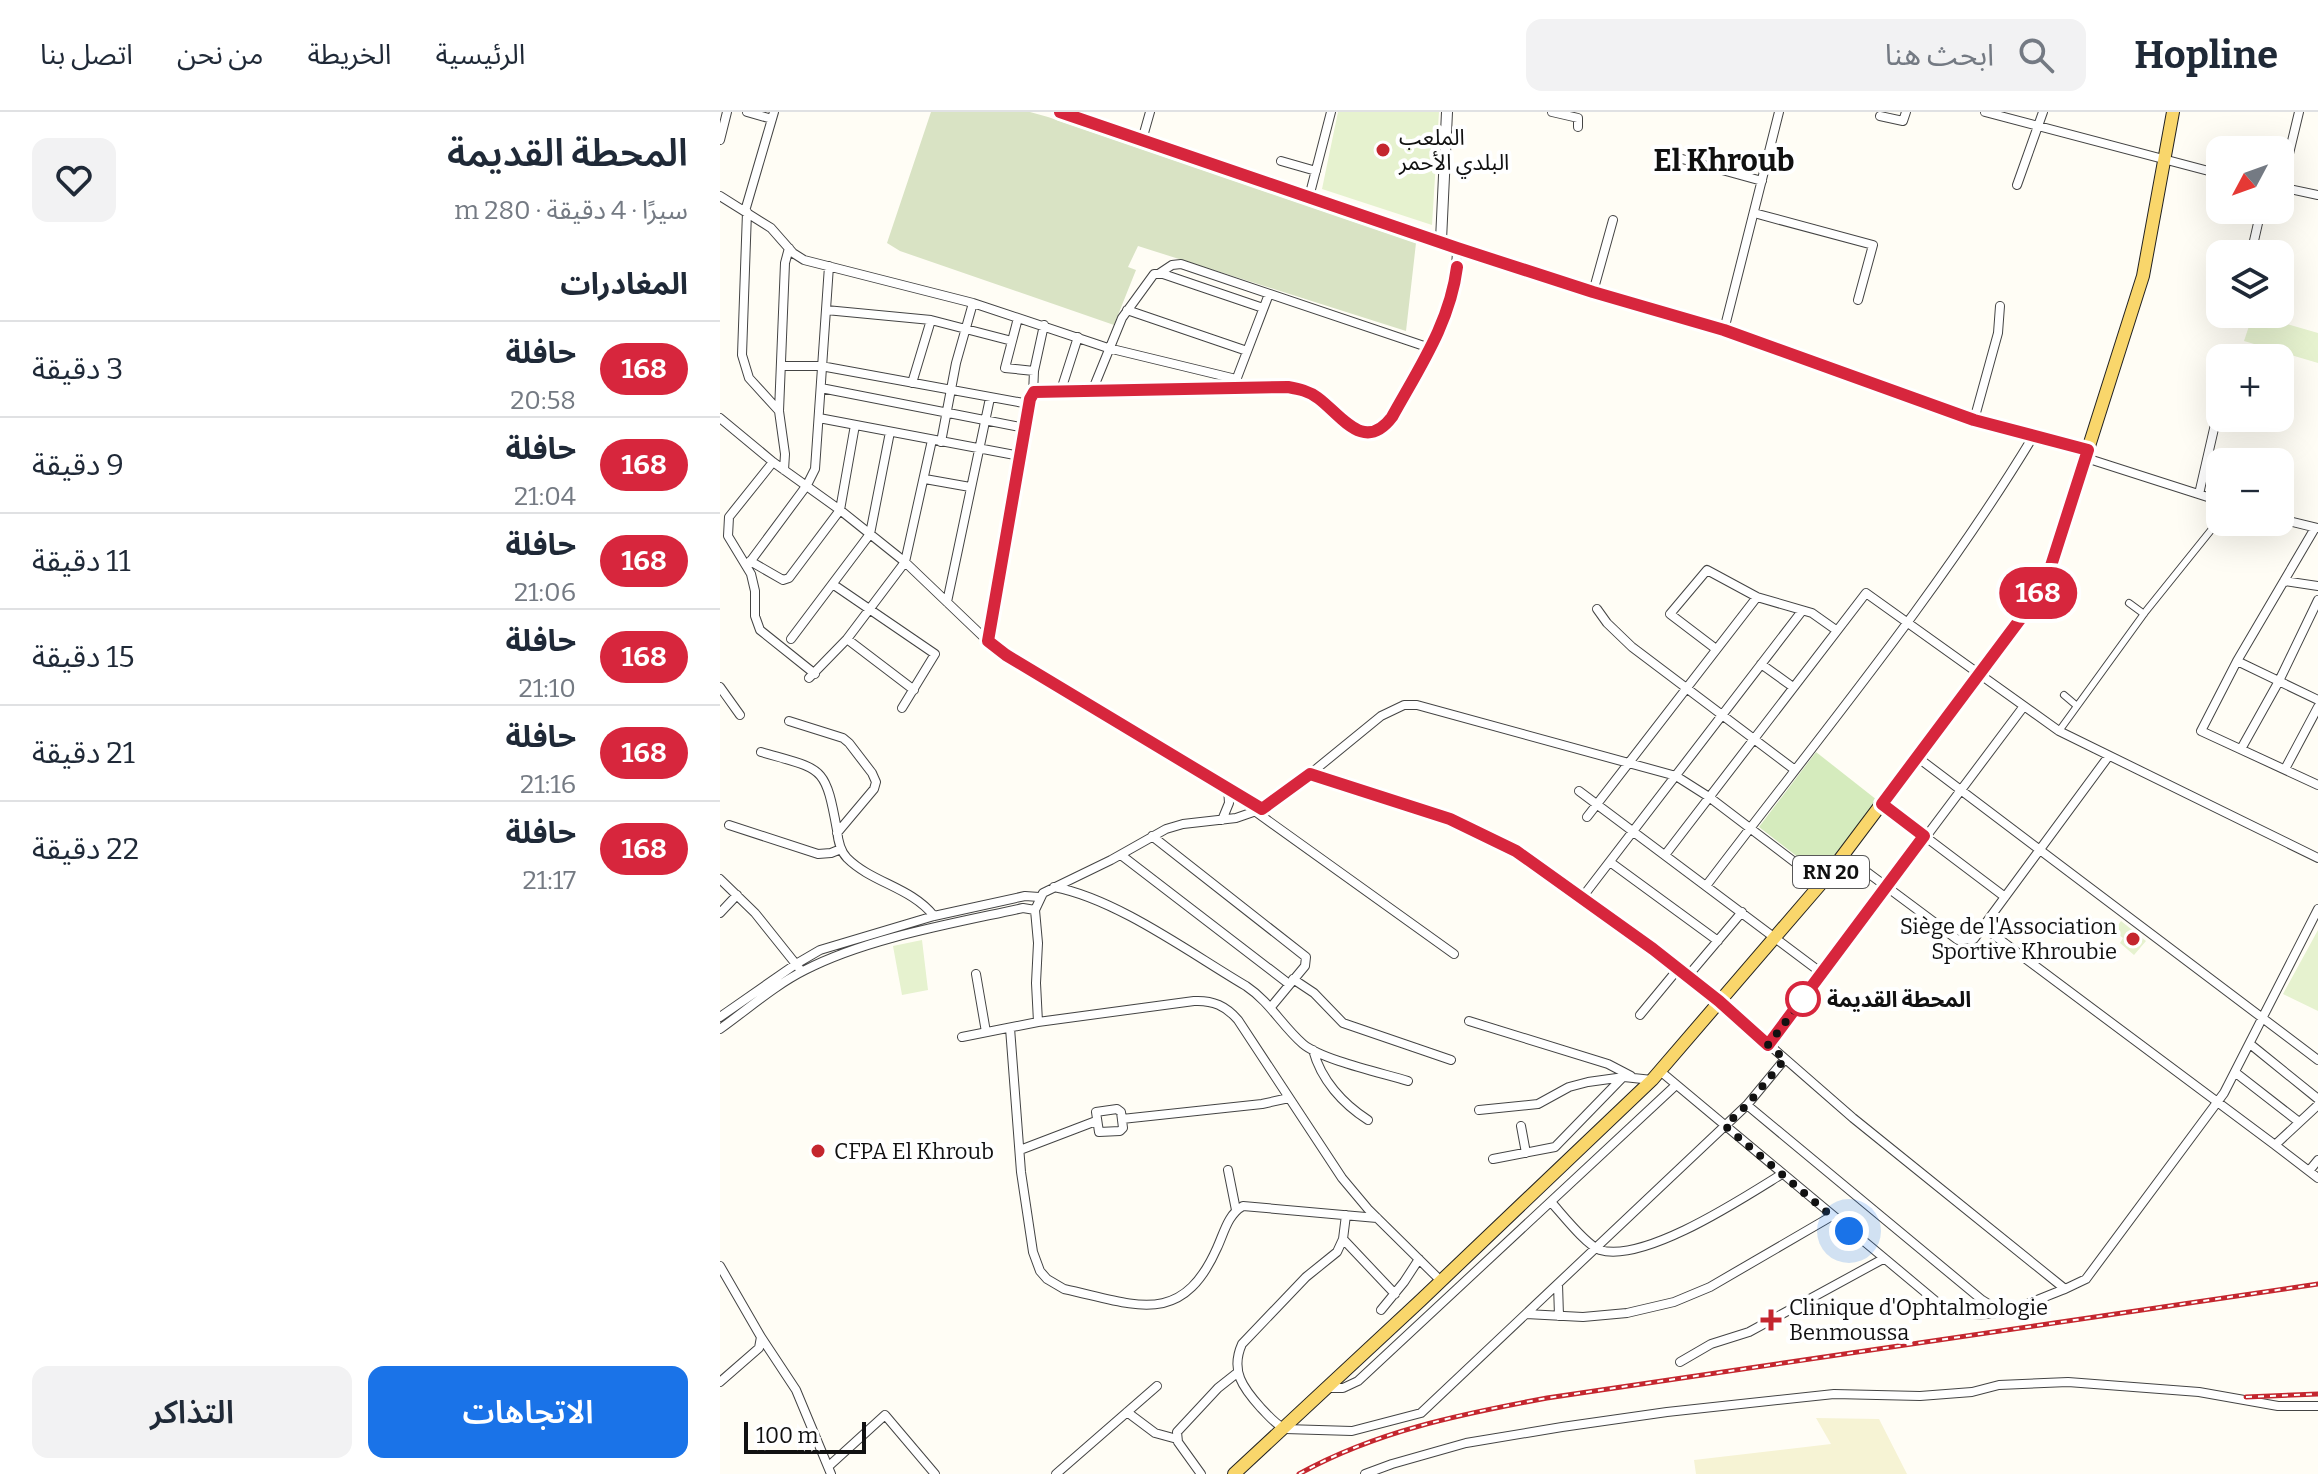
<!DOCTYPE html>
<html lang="ar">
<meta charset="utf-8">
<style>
body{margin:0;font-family:Bitter,"Noto Sans Arabic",serif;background:#f2f2f3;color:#1f2937;direction:rtl;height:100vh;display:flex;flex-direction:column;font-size:30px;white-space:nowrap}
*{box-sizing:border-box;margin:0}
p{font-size:26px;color:#747a83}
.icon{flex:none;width:44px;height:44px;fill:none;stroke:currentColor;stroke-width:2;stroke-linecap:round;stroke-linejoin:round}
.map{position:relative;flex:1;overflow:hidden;direction:ltr}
.sheet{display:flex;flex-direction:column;background:#fff;width:720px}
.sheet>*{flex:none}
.badge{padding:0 16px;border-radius:26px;font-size:28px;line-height:52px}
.needle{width:52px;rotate:229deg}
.tools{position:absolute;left:1486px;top:24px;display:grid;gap:16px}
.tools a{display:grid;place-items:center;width:88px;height:88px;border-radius:16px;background:#fff;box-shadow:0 8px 32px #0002;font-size:40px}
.scale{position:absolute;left:24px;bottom:20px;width:122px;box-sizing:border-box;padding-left:8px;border:4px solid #111;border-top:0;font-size:22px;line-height:28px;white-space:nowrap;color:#111;-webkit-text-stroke:6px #fff;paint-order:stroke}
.you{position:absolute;width:40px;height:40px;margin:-20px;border:6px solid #fff;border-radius:50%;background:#1a73e8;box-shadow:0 0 0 12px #1a73e833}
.map>.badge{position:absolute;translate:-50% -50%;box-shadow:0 0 0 4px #fff}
h2{padding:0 32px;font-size:30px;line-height:72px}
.round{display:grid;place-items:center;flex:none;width:84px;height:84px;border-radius:16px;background:#f2f2f3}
.head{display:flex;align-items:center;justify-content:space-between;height:136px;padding:0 32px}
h1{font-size:38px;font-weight:600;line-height:60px}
.primary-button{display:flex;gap:16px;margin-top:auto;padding:16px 32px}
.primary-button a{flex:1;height:92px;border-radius:16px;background:#1a73e8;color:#fff;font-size:32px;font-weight:600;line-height:92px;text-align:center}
.primary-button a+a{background:#f2f2f3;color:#1f2937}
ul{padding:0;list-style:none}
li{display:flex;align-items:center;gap:24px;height:96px;padding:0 32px;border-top:2px solid #e0e1e3}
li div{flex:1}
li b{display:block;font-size:30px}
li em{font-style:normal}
li .badge{min-width:88px;font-weight:700;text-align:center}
header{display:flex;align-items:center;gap:48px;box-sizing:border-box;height:112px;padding:0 40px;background:#fff;border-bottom:2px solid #e0e1e3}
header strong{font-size:38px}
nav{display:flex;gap:44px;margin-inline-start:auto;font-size:28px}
.search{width:560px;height:72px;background:#f2f2f3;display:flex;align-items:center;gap:20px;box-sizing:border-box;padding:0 28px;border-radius:16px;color:#747a83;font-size:30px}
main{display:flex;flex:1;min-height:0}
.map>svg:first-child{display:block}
</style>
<header>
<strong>Hopline</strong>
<div class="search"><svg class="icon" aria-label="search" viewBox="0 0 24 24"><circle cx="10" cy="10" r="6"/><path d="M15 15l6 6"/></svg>ابحث هنا</div>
<nav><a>الرئيسية</a><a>الخريطة</a><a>من نحن</a><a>اتصل بنا</a></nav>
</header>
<main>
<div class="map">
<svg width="1598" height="1362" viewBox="0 0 1598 1362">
<rect width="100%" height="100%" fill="#fffdf5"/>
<path fill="#f6f3d4" d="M1096,1306L1159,1307L1187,1362H976L974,1348L1111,1332Z"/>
<path fill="#d5ebbd" d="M1096,640L1157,688L1100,762L1039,715Z"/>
<path fill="#d9e3c4" d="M211,0H310L328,5L696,131L686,219L418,134L408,155L416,158L394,213L180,139L167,131Z"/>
<path fill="#e6f2cf" d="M618,0H719L712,113L602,77Z
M1533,202L1598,221V251L1524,229Z
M1401,809L1426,829L1414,843L1400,831L1403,826L1394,819Z
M1598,818V899L1563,882Z
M202,828L208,878L182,883L173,834Z"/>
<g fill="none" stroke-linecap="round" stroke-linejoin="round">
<g stroke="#444" stroke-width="8">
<path id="pedestrian" d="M1409,491L1424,502
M1344,583L1357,594
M1339,619L1426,499L1500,407"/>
</g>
<g stroke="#444" stroke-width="10">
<path id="minor" d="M27,0L52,7
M340,0L737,136L873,180L1004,218L1254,308L1368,338
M832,0L858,6V15
M1265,0L1500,62
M1160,4L1183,9L1186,0
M0,28L7,0
M422,28L430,0
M955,45L1042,69
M561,49L596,59
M1297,73L1323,0
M1560,75L1598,83
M1561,75L1579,0
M0,84L51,116L73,141L84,148L253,191L388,236L516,267
M589,85L611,0
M25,99L54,0
M27,100L22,243L29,266L59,299
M1034,101L1153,133L1138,188
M1531,142L1541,98
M440,161L452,153L461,152L710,236
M873,180L893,108
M106,198L211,208L292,229
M407,198L527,239
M298,206L285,256L314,259
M1004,218L1059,0
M61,254H101L309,292
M192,271L211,208
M515,271L549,182
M101,276L305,316
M373,277L402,206L434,162H443L543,196
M341,278L358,225
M313,282L314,259L324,213
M0,306L53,350L120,398L185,450L276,537L542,697
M99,306L300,344
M1254,308L1278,221L1280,194
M221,330L236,251L253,191
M1366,346L1500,389
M53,350L9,405L8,424L31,462L35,479V504L40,518L95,562
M64,358L65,342L59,299L65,151L69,136
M205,367L250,375
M1479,382L1496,308
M1560,407L1597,416
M1595,416L1517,549L1481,619L1598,673
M30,449L63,468L69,466L120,398L135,313
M27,454L87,373L95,357L109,154
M1564,469L1598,474
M114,473L215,542L182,596
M227,490L270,286
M877,497L887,511L912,535L1075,658
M71,527L150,422L170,320
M127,527L194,578
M268,529L310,287L314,280L568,275C579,277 589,279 598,286C621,302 644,342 672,305C703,249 737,202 737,136
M996,537L950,502L987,458L1037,485L1092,501L1116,518
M1517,549L1598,588
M1041,552L1073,575
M89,566L127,527L185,450L212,328
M0,575L20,603
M69,609L123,626L129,631L152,661L156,670L154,677L117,721
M1521,637L1559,569L1598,488
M41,640C103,658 105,652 117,718C118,729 120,739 127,746C152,771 191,775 214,804
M1197,645L1598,948
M1565,657L1598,595
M590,662L730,707L780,730L811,749L933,837L999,889L1133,1006L1345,1177L1366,1167L1504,981L1598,797
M859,679L1103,862L1048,933
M1162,692L1285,785
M536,700L734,842
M867,705L1037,485
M502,708L509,691L508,676
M9,713L98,742L111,741L121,737
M432,724L586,845L585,854L551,895
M401,743L569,872
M945,743L1146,481L1339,619L1598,746
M1124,743L1238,828L1254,827L1388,645
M890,750L998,829
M0,767L35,801L79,856
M986,774C1098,626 1218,482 1314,323
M334,775C397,787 470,841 526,874C550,890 562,914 583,932C602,948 662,961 688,969
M861,787L1082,499
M0,801L17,783
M1263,815L1555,1033L1598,993
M256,862L266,920
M1103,862L1304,594
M967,865L1022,800
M573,867L594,881L623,911L731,948
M920,903L958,857
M0,905L76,852L100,838L214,804L305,784L319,785
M749,909L888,952L911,964
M318,910L316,871L318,831L315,798L323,781L391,748L446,717L463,712L516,706L542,697L590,662L661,604L684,593H697L956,664L989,685L1102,771
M290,916L301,1060L313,1140L320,1159L327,1167L344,1177C414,1192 461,1217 497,1136C504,1121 508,1102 523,1094L657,1106
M0,917C28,897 55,873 85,858C147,826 235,811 303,796L315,798
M242,925L318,910L474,889C493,888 506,894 518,908L622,1066L648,1097L721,1169
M1530,932L1598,987
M593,938C601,968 623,992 648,1008
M940,959L1218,1191C1266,1216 1299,1194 1345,1177
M1516,961L1579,1010
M1027,993L1262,1188L1270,1193L1287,1196
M397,997L401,1000L403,1016L400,1019L379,1020L376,1000Z
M759,998L818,992L849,975L868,970L904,965L932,968
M402,1007L542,992L569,986
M801,1014L806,1041
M1555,1033L1598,1066
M300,1038L376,1009
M773,1047L835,1035L903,965
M508,1058L516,1098
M1589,1059L1598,1048
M831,1090C842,1102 866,1133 880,1138C925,1151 1023,1086 1062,1062
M626,1103L623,1127L617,1140L586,1165L522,1232C510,1259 523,1276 541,1296C549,1304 555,1312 565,1317L632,1319L701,1301L1027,993L1065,947
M623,1127L675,1182
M0,1154L41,1225L39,1236L0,1270
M838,1172L839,1204
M661,1198L684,1170L699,1147
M806,1202L863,1205L907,1201L954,1190L990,1175L1112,1104
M41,1225L76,1278L111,1362
M960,1250L991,1232L1029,1220L1163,1147
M607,1276H623L638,1269L956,973
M407,1300L435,1321L457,1327
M110,1353L165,1303L215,1362
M336,1362L437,1274
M481,1362L458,1330L457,1320L498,1276L517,1261
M645,1362L672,1352L746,1331L842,1315L947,1300L1114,1282L1200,1284L1252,1280L1279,1273L1348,1270L1479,1280L1558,1294H1598"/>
</g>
<g stroke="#444" stroke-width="12">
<path id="tertiary" d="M721,128L727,0"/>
</g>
<g stroke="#222" stroke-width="14">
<path id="primary" d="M514,1362L700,1189L932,968L1105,767L1316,486L1329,460L1423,164L1453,0"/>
</g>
<use href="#pedestrian" stroke="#fff" stroke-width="6"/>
<use href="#minor" stroke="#fff" stroke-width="8"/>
<use href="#tertiary" stroke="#fff" stroke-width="10"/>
<use href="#primary" stroke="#f9d66b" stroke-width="12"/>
<g stroke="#c4262e" stroke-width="5">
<path id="rail" d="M1526,1285L1598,1282
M579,1362C656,1319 742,1302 827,1286L1598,1172"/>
</g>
<use href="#rail" stroke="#fff" stroke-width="2" stroke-dasharray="6" stroke-linecap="butt"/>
</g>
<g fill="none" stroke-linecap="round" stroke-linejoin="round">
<g stroke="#fff" stroke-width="18">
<path id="line" d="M340,0L737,136L873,180L1004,218L1254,308L1368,338L1329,460L1316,486L1162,692L1204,724L1048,933L999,889L933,837L796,739L730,707L590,662L542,697L286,543L268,529L310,287L314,280L568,275C579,277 589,279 598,286C621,303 644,342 672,305C699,256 730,211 737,155"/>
</g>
<use href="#line" stroke="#d7263d" stroke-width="12"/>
<path stroke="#111" stroke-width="8" stroke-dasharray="0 14.4" d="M1083,887L1048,933L1065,947L1027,993L1005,1014L1129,1119"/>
</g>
<g fill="#c4262e" stroke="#fff" stroke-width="3">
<circle cx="663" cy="38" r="8"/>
<circle cx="1413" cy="827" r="8"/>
<circle cx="98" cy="1039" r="8"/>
<path d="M1047 1196h8v8h8v8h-8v8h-8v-8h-8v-8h8z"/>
</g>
<circle fill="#fff" stroke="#d7263d" stroke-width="4" cx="1083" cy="887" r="16"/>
<g text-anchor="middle" stroke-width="8" stroke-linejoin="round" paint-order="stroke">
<rect fill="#fff" stroke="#585858" stroke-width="2" x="1073" y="744" width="76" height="32" rx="6"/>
<g font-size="20" font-weight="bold" fill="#111">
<text x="1111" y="767">RN 20</text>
</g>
<g font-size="22" fill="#111" stroke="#fff" text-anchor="start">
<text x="679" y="33">الملعب<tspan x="679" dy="25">البلدي الأحمر</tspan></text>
<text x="1397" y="822" text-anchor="end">Siège de l'Association<tspan x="1397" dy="25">Sportive Khroubie</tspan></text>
<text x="114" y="1047">CFPA El Khroub</text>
<text x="1069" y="1203">Clinique d'Ophtalmologie<tspan x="1069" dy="25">Benmoussa</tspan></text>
</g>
<g font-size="22" font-weight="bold" fill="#111" stroke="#fff" text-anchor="start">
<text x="1107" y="895">المحطة القديمة</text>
</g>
<g font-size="30" font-weight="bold" fill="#111" stroke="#fff">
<text x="1004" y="59">El Khroub</text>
</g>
</g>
</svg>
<div class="tools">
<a><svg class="needle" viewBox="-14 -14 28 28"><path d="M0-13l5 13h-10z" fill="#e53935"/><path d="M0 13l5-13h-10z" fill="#747a83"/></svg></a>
<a><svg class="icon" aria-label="layers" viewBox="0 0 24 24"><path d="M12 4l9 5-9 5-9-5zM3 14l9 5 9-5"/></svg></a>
<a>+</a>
<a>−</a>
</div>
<div class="scale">100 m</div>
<div class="you" style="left:1129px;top:1119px"></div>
<b class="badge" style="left:1318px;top:481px;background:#d7263d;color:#fff">168</b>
</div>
<section class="sheet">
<div class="head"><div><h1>المحطة القديمة</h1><p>سيرًا · 4 دقيقة · 280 m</p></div><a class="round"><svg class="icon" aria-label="heart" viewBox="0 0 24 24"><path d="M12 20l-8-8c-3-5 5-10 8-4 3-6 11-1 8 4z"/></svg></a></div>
<h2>المغادرات</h2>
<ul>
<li><span class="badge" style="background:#d7263d;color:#fff">168</span><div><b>حافلة</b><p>20:58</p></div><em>3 دقيقة</em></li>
<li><span class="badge" style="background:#d7263d;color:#fff">168</span><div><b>حافلة</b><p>21:04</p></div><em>9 دقيقة</em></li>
<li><span class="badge" style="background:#d7263d;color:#fff">168</span><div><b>حافلة</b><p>21:06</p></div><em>11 دقيقة</em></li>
<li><span class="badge" style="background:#d7263d;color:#fff">168</span><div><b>حافلة</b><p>21:10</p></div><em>15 دقيقة</em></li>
<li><span class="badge" style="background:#d7263d;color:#fff">168</span><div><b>حافلة</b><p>21:16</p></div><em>21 دقيقة</em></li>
<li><span class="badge" style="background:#d7263d;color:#fff">168</span><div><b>حافلة</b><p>21:17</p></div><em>22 دقيقة</em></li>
</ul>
<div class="primary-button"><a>الاتجاهات</a><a>التذاكر</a></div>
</section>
</main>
